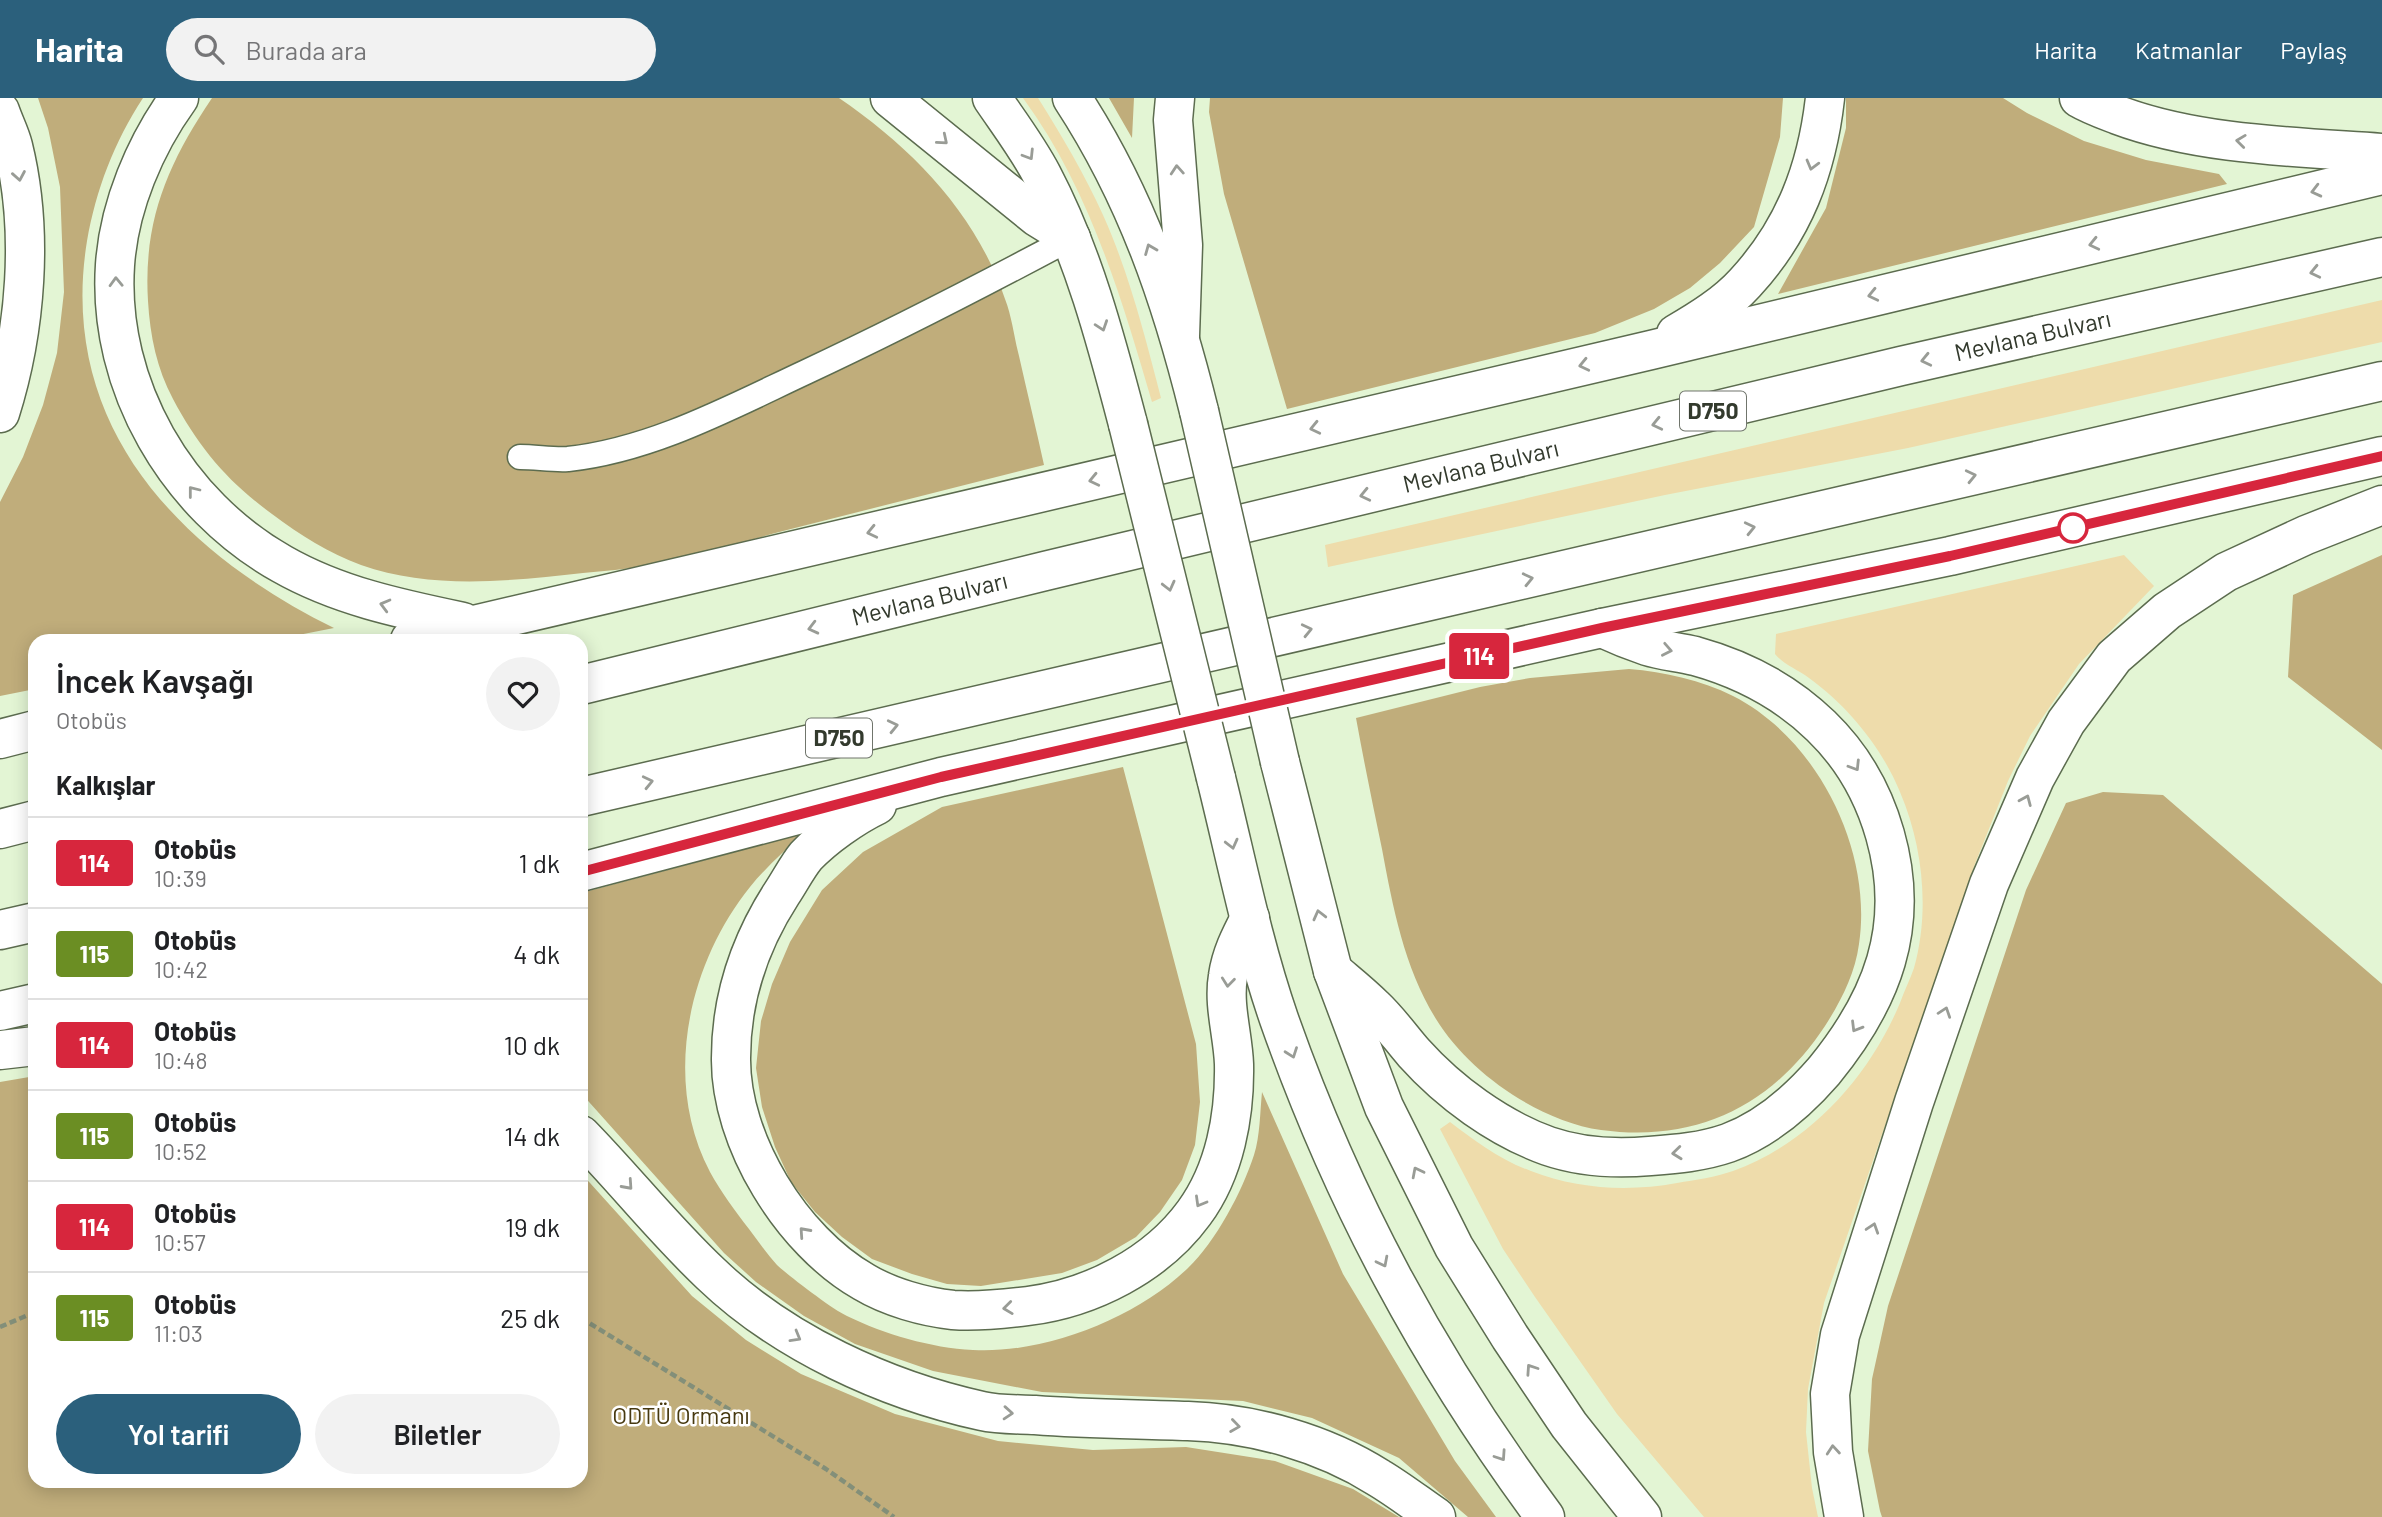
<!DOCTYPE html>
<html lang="tr">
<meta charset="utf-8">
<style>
body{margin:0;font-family:Barlow,sans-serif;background:#f2f2f2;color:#202124;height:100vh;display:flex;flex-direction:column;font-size:26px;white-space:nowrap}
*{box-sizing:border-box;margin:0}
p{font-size:23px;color:#757577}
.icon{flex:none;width:38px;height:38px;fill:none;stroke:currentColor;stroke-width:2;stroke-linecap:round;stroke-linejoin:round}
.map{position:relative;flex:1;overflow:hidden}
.drawer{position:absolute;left:28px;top:536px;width:560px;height:854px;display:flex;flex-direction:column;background:#fff;border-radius:21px;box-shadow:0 4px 18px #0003}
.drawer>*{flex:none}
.badge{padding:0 14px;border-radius:5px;font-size:24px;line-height:46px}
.map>.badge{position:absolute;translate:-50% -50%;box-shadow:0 0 0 4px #fff}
h2{padding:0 28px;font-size:26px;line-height:63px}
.round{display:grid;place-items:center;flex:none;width:74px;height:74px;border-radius:37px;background:#f2f2f2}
.head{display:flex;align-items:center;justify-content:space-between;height:119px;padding:0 28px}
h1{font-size:33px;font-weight:600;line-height:52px}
.button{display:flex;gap:14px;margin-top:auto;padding:14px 28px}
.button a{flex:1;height:80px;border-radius:42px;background:#2b607c;color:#fff;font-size:28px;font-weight:600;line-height:80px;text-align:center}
.button a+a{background:#f2f2f2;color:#202124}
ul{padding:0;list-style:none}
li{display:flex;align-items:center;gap:21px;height:91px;padding:0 28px;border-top:2px solid #e0e0e0}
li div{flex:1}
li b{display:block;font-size:26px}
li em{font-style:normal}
li .badge{min-width:77px;font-weight:700;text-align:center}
header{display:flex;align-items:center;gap:42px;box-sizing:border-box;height:98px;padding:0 35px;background:#2b607c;color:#fff}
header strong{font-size:33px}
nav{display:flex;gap:38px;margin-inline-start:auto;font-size:24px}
.search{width:490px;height:63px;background:#f2f2f2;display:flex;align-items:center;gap:18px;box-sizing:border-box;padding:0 24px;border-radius:38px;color:#757577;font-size:26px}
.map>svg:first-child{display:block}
</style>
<header>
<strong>Harita</strong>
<div class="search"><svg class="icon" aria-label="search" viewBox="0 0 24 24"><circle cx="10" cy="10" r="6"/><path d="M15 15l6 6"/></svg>Burada ara</div>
<nav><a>Harita</a><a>Katmanlar</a><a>Paylaş</a></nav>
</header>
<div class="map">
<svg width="2382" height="1419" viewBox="0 0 2382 1419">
<rect width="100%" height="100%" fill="#e3f5d4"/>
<path fill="#eedcab" d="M1023,0H1038C1062,38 1085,77 1103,117C1129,175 1145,238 1161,300L1152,304C1121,198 1089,90 1023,0Z
M2382,202V244L1908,350L1665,397L1328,469L1325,447Z
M2124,457L2154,488L2079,566L2030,638L2008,683L1975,766L1824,1205L1808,1291L1806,1334L1812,1390L1818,1419H1704L1617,1316L1535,1199L1503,1151L1440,1031L1450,1024C1475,1043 1500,1062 1531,1073C1577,1091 1628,1094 1677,1085C1695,1082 1716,1079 1733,1073C1810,1045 1869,979 1900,905C1904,893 1910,882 1914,870C1930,813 1923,748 1900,694C1882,650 1848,608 1809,580C1797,571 1784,567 1775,556L1776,536Z"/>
<path fill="#c0ad7b" d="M38,0H143C114,44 96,92 87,143C57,328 180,454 334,530L273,542H35V591L0,598V404L23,359L43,307L57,255L64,194L60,89L48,30Z
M212,0H839C912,50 976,115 1005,201C1012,219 1014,239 1019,258C1027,294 1036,330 1044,367C957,389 870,411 783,433C738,445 693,460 647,468C626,471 604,473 583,475C511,483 431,492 361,467C329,455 300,437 272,416C228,384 199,350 173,301C157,271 150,238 148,203C143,123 168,65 212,0Z
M1109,0H1134L1132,40Z
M1210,0H1783L1780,39L1754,129L1720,165L1690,190L1654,211L1595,235L1287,311L1224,96L1209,14Z
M1846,0H2003L2027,15L2084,43L2146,62L2219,76L2227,86L1778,196L1826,110L1846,30Z
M2382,457V652L2288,579L2293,497Z
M1629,571C1665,574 1701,582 1733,598C1818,641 1873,753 1859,846C1855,876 1841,903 1825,928C1772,1008 1697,1045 1601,1032C1539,1023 1469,975 1436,921C1404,869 1393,810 1382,751C1373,708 1364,664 1356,620L1480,589L1530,580Z
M1123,669L1196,946L1200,1004L1195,1047L1182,1082L1160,1114L1136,1139L1097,1162L1062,1175L981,1188L947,1186L912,1176L872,1161L842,1139L815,1114L791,1084L775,1049L762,1009L756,970L761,923L772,886L790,844L822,792L863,754L942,709Z
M2103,694L2163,697L2382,886V1419H1882L1880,1413L1868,1353L1872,1281L1888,1208L2026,792L2066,705Z
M802,736C785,753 765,770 750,789C688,866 662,983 710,1074C721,1094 735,1113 749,1131C758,1143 767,1156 777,1167C789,1178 832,1211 847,1218C884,1236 931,1250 973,1252C1046,1256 1136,1220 1188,1170C1216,1143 1242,1094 1254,1057C1260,1038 1260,1014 1262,994L1343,1176L1455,1363L1496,1419H1468L1399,1360L1312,1320L1243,1303L1042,1294L933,1273L855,1246L804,1218L756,1184L724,1155L581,995V795Z
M35,978V1382H581V1075L692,1198L746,1242L801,1276L895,1316L998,1343L1093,1352L1186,1349L1275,1363L1353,1391L1399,1419H0V984Z"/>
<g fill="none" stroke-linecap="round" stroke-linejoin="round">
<g stroke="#5c6c4f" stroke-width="27">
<path id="service" d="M520,359C536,359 553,362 568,361C652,352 731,309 806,274C896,232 983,187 1071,140"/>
</g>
<g stroke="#5c6c4f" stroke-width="41">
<path id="primary" d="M992,0C1009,25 1028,50 1042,77C1083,155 1106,242 1128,326
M1072,0C1136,98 1171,200 1199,313
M1280,664L1333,873L1384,1009L1454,1149L1510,1239L1569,1327L1642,1419
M1216,680C1236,760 1252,843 1279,921C1343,1103 1430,1264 1545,1419"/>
</g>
<g stroke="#5c6c4f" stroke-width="41">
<g id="trunk">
<path d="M179,0C145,47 119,108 115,167C107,288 177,407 282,466C338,498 401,511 463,524"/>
<path d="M890,0L1037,119L1071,140"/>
<path d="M1175,0L1173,22L1183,147L1180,238"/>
<path d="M2079,0C2091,7 2105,12 2118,17C2198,47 2297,49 2382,55"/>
<path d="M0,13C4,25 10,36 13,48C34,133 26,233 0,315"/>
<path d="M1676,236C1700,222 1726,206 1745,185C1794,132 1817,71 1825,0"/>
<path d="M410,542L1651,252L2382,77"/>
<path id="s1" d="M581,587L1045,473L1901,268L2382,159"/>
<path d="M0,641L35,632"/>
<path d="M581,699L2382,283"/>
<path d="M877,707C854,718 824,739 806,758C797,769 790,783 782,795C749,846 731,899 731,960C730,1043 792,1143 864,1184C889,1199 924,1209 953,1212C978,1214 1004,1211 1028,1208C1091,1200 1156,1167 1194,1115C1225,1073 1235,1017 1234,966C1233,937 1223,907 1228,878C1231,857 1240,839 1250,820"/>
<path d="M0,731L35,722"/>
<path d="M581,774L941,679L1602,530L1950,458L2382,358"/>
<path d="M0,832L35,824"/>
<path d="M1333,873C1347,885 1361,896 1374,909C1389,923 1401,940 1414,955C1449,994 1498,1030 1548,1048C1580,1059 1617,1061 1650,1058C1676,1056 1702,1054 1728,1045C1766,1031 1798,1003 1824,973C1851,940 1874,904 1886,863C1910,781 1881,686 1821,628C1786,594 1742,571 1695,558C1679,554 1663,553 1647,548C1632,543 1617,537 1602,530"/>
<path d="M0,913L35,905"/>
<path d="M0,952L35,948"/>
<path d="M581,1037C626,1083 665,1133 711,1176C783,1245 886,1292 982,1313C999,1317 1018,1316 1035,1317C1086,1321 1137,1321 1188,1323C1253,1325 1324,1345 1379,1380C1399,1392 1417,1406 1436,1419"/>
<path d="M1844,1419L1833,1354L1830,1296L1840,1237L1914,1004L1989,786L2035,680L2066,624L2114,559L2167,513L2226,474L2306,437L2382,407"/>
</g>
</g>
<path stroke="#838f79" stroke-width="4.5" stroke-dasharray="7 3.5" stroke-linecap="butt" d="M581,1220L826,1371L894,1419
M0,1229L35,1214"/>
<use href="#service" stroke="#fff" stroke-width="24"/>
<use href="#primary" stroke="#fff" stroke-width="38"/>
<use href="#trunk" stroke="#fff" stroke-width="38"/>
<g stroke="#5c6c4f" stroke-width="41" stroke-linecap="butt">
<path id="primary-bridge" d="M1199,313L1280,664
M1128,326L1216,680"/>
</g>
<use href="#primary-bridge" stroke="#fff" stroke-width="38"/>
</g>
<defs><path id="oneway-chevron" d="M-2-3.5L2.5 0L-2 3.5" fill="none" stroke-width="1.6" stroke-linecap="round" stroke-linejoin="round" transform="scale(1.75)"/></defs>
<g stroke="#999c96">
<use href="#oneway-chevron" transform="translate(943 42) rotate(40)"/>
<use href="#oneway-chevron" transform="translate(2241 43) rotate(-173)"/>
<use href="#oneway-chevron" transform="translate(1029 57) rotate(58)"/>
<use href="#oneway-chevron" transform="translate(1812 67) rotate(105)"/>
<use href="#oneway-chevron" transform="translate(1177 72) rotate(-94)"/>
<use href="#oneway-chevron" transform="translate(19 78) rotate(80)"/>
<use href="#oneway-chevron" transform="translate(2316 93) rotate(166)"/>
<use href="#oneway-chevron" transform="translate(2094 146) rotate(167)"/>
<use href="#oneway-chevron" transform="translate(1150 151) rotate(-112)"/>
<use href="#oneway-chevron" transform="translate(2315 174) rotate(167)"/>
<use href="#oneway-chevron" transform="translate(116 184) rotate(-92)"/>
<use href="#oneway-chevron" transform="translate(1873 197) rotate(167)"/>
<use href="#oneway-chevron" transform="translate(1102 228) rotate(71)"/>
<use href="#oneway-chevron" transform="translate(1926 262) rotate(167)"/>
<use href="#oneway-chevron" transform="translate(1584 267) rotate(167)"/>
<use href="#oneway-chevron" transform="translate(1657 326) rotate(167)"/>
<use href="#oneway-chevron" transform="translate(1315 330) rotate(167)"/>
<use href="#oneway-chevron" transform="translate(1971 378) rotate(-13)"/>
<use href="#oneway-chevron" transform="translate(1094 382) rotate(167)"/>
<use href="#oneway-chevron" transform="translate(193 393) rotate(-128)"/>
<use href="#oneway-chevron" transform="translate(1365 397) rotate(167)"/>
<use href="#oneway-chevron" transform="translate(1750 430) rotate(-13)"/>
<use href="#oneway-chevron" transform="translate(872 434) rotate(167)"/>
<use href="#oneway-chevron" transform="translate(1528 481) rotate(-13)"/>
<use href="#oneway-chevron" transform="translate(1169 488) rotate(76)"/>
<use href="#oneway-chevron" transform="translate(385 507) rotate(-165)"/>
<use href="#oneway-chevron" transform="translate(813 530) rotate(166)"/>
<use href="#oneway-chevron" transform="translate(1307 532) rotate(-13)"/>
<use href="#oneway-chevron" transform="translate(1667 552) rotate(11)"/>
<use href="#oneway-chevron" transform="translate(893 628) rotate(-13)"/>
<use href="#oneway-chevron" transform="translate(1855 668) rotate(58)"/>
<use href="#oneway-chevron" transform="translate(648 684) rotate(-13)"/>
<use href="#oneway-chevron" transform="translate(2026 702) rotate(-67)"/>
<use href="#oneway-chevron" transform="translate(1232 746) rotate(76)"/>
<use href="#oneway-chevron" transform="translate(1319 817) rotate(-104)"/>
<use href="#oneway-chevron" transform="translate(1228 884) rotate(96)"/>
<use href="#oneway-chevron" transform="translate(1945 914) rotate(-71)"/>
<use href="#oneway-chevron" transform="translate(1856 929) rotate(121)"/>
<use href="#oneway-chevron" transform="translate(1292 955) rotate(70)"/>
<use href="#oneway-chevron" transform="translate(1677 1055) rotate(174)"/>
<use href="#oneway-chevron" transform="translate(1417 1074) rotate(-117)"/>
<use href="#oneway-chevron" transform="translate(628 1087) rotate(48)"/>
<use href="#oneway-chevron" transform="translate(1200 1104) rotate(120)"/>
<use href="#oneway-chevron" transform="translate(1873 1130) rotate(-72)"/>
<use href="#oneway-chevron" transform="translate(804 1134) rotate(-132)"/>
<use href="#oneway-chevron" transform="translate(1383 1164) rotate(63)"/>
<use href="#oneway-chevron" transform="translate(1008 1210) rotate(173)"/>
<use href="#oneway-chevron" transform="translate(796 1239) rotate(30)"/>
<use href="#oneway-chevron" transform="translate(1531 1271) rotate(-124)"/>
<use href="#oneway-chevron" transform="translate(1008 1315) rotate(4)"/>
<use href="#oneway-chevron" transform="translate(1235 1328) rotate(8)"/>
<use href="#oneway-chevron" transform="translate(1833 1352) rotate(-95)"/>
<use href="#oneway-chevron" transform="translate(1501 1358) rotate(56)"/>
</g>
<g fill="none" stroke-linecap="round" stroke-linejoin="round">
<g stroke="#fff" stroke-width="16">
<path id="line" d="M581,774L941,679L1602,530L1950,458L2382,358"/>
</g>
<use href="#line" stroke="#d7263d" stroke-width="10"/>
</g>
<circle fill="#fff" stroke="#d7263d" stroke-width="3.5" cx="2073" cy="430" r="14"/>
<g text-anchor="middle" stroke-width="5" stroke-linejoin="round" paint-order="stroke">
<g fill="#fff" stroke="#70756c" stroke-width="2">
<rect x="1680" y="293.5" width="66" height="39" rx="5"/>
<rect x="806" y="620.5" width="66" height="39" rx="5"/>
</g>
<g font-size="23" font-weight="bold" fill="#333a2d">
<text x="1713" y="321">D750</text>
<text x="839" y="648">D750</text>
</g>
<g font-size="24" fill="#333a2d" stroke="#fff">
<text dy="8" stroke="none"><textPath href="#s1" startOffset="1493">Mevlana Bulvarı</textPath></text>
<text dy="8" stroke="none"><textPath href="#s1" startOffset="926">Mevlana Bulvarı</textPath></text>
<text dy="8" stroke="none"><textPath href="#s1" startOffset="359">Mevlana Bulvarı</textPath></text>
</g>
<g font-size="24" fill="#473910" stroke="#fff">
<text x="681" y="1326">ODTÜ Ormanı</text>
</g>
</g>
</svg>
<b class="badge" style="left:1479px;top:558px;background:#d7263d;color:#fff">114</b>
<section class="drawer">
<div class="head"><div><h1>İncek Kavşağı</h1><p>Otobüs</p></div><a class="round"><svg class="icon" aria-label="heart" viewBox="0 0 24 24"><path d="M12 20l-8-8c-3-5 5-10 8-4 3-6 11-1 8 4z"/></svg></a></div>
<h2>Kalkışlar</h2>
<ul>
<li><span class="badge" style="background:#d7263d;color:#fff">114</span><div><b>Otobüs</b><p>10:39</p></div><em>1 dk</em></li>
<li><span class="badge" style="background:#6b8e23;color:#fff">115</span><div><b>Otobüs</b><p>10:42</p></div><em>4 dk</em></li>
<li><span class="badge" style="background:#d7263d;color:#fff">114</span><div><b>Otobüs</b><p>10:48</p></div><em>10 dk</em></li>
<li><span class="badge" style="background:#6b8e23;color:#fff">115</span><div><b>Otobüs</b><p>10:52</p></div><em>14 dk</em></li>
<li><span class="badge" style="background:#d7263d;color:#fff">114</span><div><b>Otobüs</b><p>10:57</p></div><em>19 dk</em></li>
<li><span class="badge" style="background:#6b8e23;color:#fff">115</span><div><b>Otobüs</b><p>11:03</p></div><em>25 dk</em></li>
</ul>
<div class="button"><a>Yol tarifi</a><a>Biletler</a></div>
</section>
</div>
